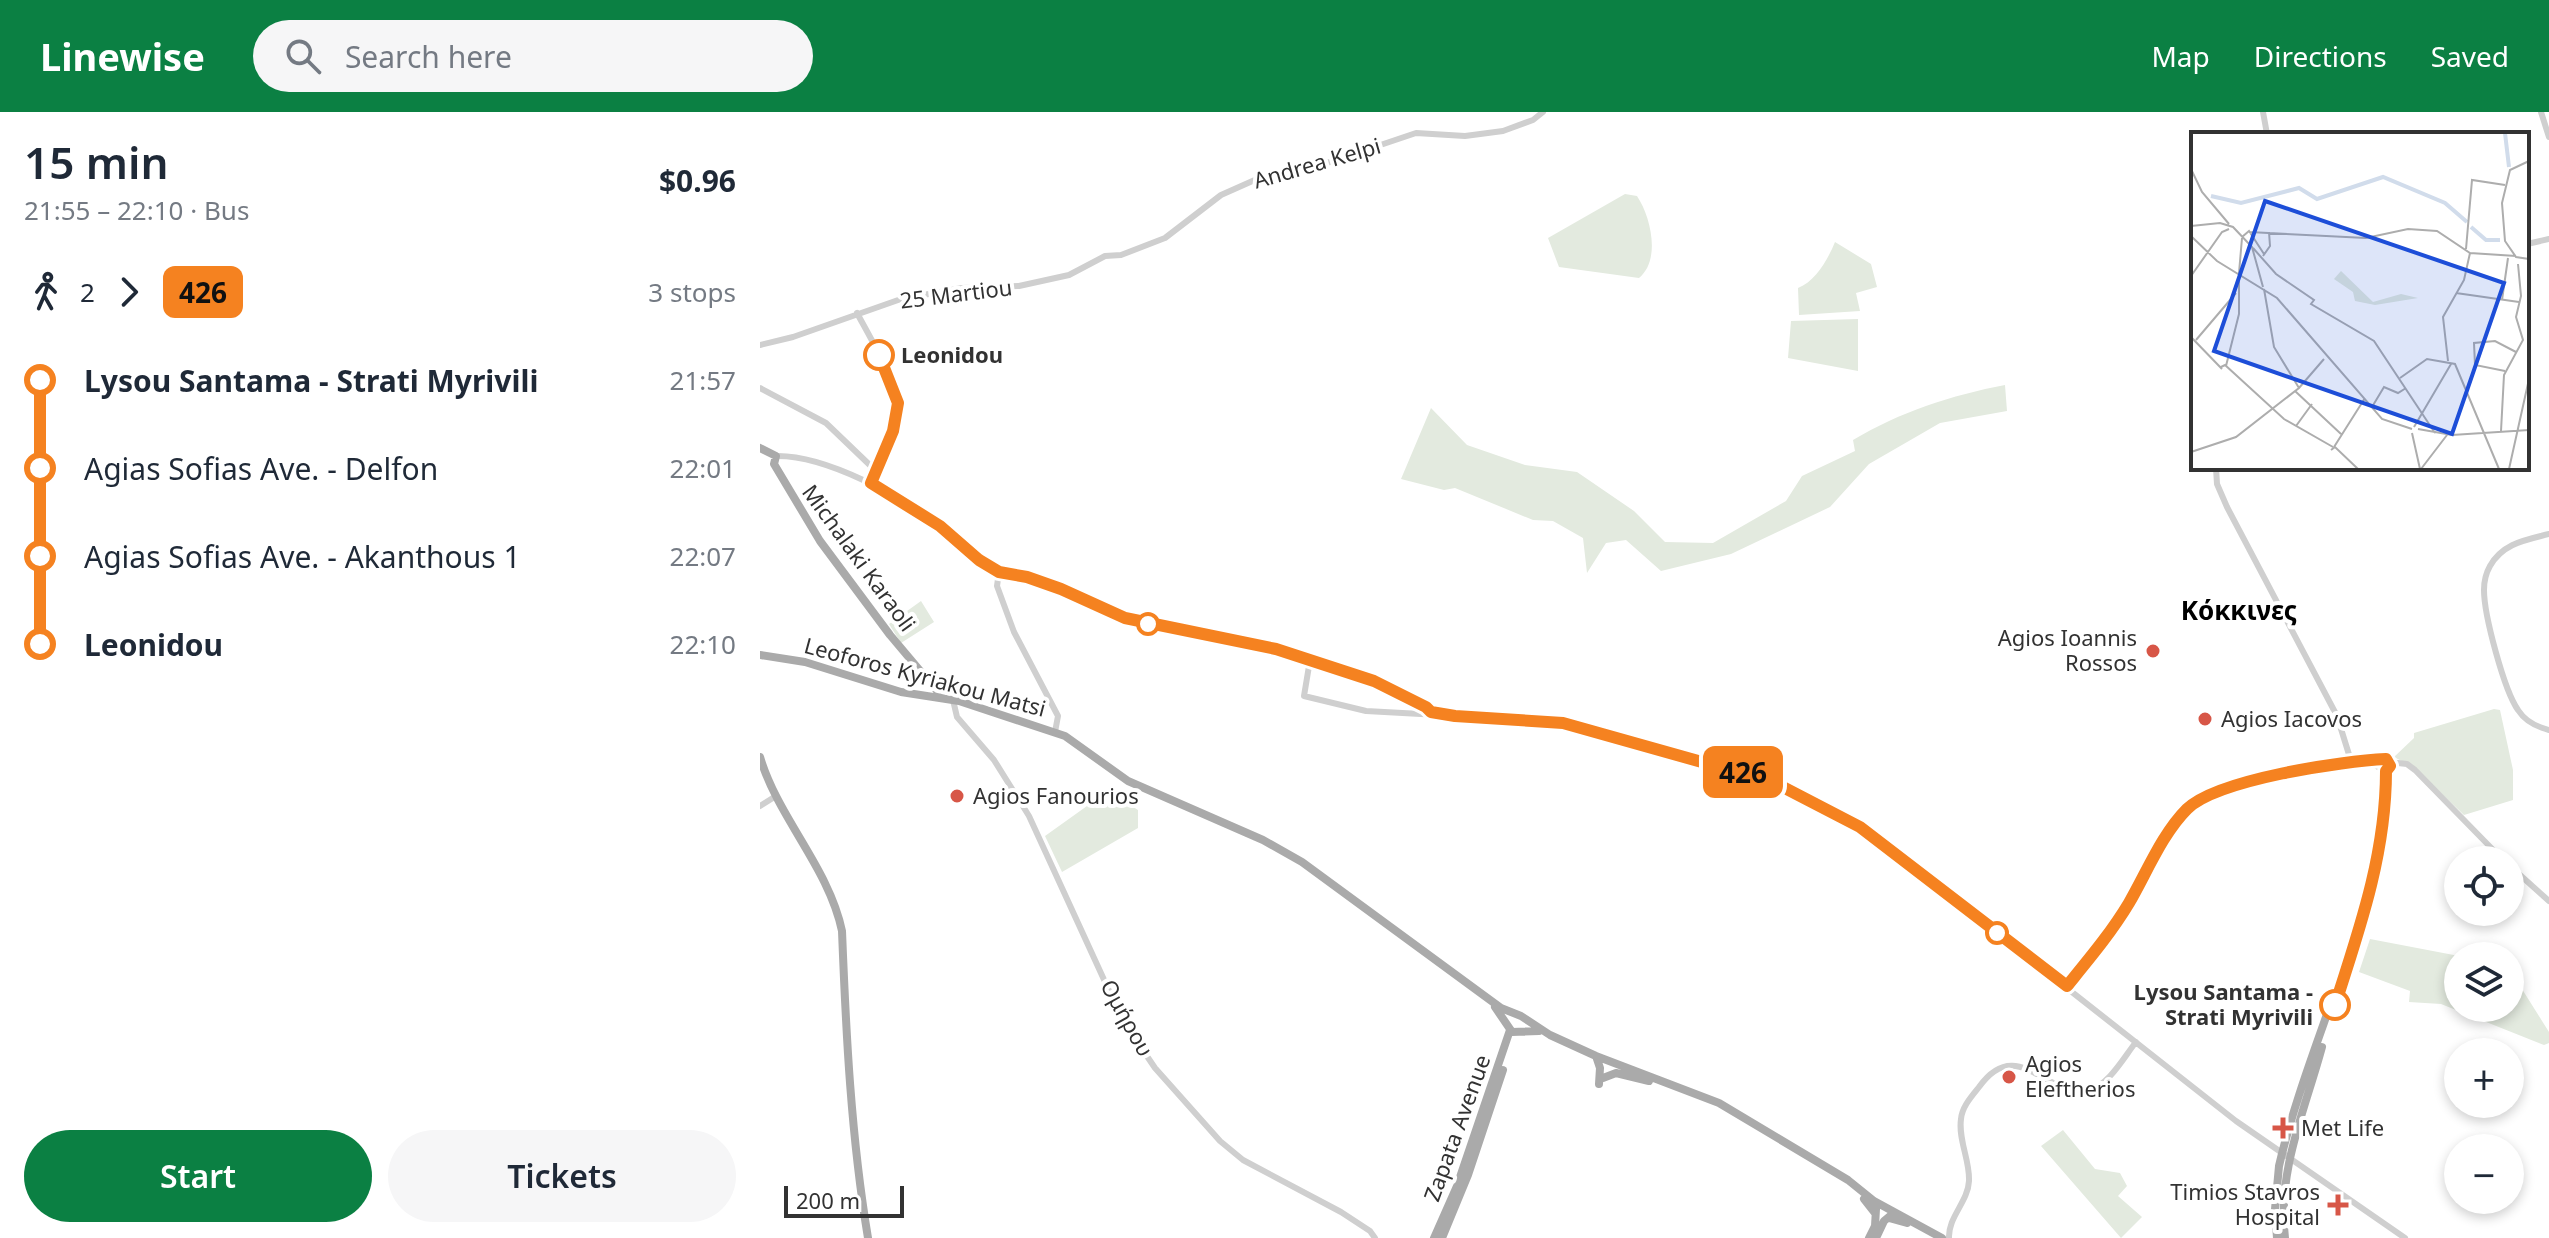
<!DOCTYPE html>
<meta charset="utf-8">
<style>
body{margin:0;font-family:"Noto Sans",sans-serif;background:#f6f6f7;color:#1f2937;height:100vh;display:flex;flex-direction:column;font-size:30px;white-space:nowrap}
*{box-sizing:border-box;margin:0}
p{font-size:26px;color:#747a83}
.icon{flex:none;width:44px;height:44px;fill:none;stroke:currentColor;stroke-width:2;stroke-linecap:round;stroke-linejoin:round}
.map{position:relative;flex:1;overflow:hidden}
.drawer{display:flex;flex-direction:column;background:#fff;width:760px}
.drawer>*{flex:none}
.badge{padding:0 16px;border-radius:12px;font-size:28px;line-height:52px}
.fabs{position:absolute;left:1684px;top:734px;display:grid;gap:16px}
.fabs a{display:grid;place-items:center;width:80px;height:80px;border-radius:50%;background:#fff;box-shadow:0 4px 12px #0003;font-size:40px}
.scale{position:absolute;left:24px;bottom:20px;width:120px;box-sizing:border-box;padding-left:8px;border:4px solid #323232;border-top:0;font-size:22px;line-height:28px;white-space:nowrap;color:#323232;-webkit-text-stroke:6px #fff;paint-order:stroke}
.map>.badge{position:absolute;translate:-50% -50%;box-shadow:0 0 0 4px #fff}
.legs{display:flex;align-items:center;gap:12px;height:88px;padding:0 24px;font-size:26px}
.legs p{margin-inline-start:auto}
.head{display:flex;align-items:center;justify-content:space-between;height:136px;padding:0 24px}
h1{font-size:44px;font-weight:600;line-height:60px}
.action{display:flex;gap:16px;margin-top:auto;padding:16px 24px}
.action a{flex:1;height:92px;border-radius:48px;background:#0b8043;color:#fff;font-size:32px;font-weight:600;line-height:92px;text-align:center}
.action a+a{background:#f6f6f7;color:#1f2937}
ul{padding:0 24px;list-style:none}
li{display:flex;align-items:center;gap:28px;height:88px;font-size:30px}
li i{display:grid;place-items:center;width:12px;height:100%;margin:0 10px;background:currentColor}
li i::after{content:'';width:20px;height:20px;margin:-10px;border:6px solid;border-radius:50%;background:#fff}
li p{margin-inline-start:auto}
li:first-child i{background:linear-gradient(#0000 50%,currentColor 0)}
li:last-child i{background:linear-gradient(currentColor 50%,#0000 0)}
header{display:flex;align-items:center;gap:48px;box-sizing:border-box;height:112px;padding:0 40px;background:#0b8043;color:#fff}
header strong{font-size:38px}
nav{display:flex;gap:44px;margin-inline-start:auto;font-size:28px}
.search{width:560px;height:72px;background:#f6f6f7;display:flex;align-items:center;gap:20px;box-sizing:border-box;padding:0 28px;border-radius:44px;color:#747a83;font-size:30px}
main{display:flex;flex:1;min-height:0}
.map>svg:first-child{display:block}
</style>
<header>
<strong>Linewise</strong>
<div class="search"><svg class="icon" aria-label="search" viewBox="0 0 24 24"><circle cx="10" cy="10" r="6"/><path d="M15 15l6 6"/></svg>Search here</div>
<nav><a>Map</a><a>Directions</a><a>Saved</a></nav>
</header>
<main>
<section class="drawer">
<div class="head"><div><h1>15 min</h1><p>21:55 – 22:10 · Bus</p></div><b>$0.96</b></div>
<div class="legs"><svg class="icon" aria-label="walk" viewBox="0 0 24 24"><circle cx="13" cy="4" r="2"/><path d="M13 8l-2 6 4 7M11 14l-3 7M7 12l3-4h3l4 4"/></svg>2<svg class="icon" aria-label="forward" viewBox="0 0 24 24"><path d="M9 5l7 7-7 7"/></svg><b class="badge" style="background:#f58220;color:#111">426</b><p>3 stops</p></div>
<ul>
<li><i style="color:#f58220"></i><b>Lysou Santama - Strati Myrivili</b><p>21:57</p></li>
<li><i style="color:#f58220"></i><span>Agias Sofias Ave. - Delfon</span><p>22:01</p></li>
<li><i style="color:#f58220"></i><span>Agias Sofias Ave. - Akanthous 1</span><p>22:07</p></li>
<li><i style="color:#f58220"></i><b>Leonidou</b><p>22:10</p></li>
</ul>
<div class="action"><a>Start</a><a>Tickets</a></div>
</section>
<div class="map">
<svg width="1789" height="1126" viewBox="0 0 1789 1126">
<rect width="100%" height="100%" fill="#fff"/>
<path fill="#e3eadf" d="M865,82L877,84C891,105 901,148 879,166L799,155L788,126Z
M1075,130L1111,152L1117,175L1096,181L1100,199L1039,203L1038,176C1056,169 1068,147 1075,130Z
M1098,207V259L1028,246L1031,209Z
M1245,273L1247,299L1180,311L1109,352L1070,395L971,442L901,459L866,428L846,431L827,461L823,426L793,409L773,408L695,376L684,378L641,367L671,296L707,333L765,353L817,360L874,399L905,430L953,431L1026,389L1042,364L1095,339L1093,328C1140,300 1192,283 1245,273Z
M161,489L174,510L141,531L129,512Z
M1734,597L1740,598L1753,658V688L1704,703L1655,656L1634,645L1654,626V621Z
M348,679L378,698V716L302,760L285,724Z
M1610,827L1699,844L1698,896H1750V858L1789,920V931L1784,933L1681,892L1649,890L1650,879L1599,860Z
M1303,1018L1335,1057L1360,1061L1367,1074L1358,1084L1382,1105L1361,1126L1281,1034Z"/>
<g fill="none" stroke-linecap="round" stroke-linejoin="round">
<path stroke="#cfcfcf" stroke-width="6" d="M1503,0L1507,22
M1781,0L1789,25
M1767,132L1789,127
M97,201C107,220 139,274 138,293C136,321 121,346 111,371
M0,233L33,225L141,187L202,176L259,174L309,163L345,144L361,143L405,126L461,83L497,67L570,50L656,21L705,24L743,19L773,8L783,0
M0,276L66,311L116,359
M16,344C66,343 143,385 182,416C198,429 212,444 229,455C245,464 274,468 293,474C318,483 340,498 366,506C395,515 426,517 456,523C488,529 519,538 550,548L544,584L606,599L791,609L823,616L882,635L1001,665L1100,715L1121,730L1476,1009L1645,1126
M1456,356L1457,372L1467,395L1577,604L1591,649
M1789,422C1766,428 1743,431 1730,454C1726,461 1724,470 1724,478C1724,503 1744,578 1758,598C1765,609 1777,615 1789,618
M239,460L237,474L254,520L298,604L295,620
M193,588L197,605L234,648L269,704L351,883L372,922L395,956L460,1029L483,1048L581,1100L610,1119L615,1126
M1608,648L1624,659L1629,655V650
M0,694L16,684
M1750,754L1789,789
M1307,874L1349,824L1415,711L1428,696L1454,679L1567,653L1624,647L1629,650L1647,652L1655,658L1743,748
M1189,1126C1188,1105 1208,1090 1209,1069C1210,1048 1198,1028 1201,1007C1202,995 1211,985 1219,975C1258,921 1287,988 1329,978C1349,973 1364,945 1376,930"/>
<path stroke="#aaa" stroke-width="8" d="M0,336L16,344L14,352L60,429L130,523L183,586
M0,543L45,550L141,580L199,589L305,624L368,669L503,728L542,750L741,896L761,904L790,923L836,944L959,991L1088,1068L1114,1089L1182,1126
M0,645C18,706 69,756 82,819C86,921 91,1024 108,1126
M735,895L752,920L779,919
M836,944L840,956L839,972
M843,966L856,961L889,969
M1104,1087L1115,1101
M1129,1106L1147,1111
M674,1126L697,1074L750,918
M682,1126L708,1063L743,958
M1109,1126L1115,1114L1116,1097
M1116,1126L1124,1109L1130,1104
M1517,1126L1515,1097L1519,1054C1550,921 1622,798 1622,659
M1525,1126C1517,1059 1545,998 1562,935"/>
</g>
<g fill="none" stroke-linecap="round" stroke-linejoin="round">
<g stroke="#fff" stroke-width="18">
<path id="line-1" d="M119,243L138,291L133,319L111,371L180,414L219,448L239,460L267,465L301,477L365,506L516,537L614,569L666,595L671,600L695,604L803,611L1013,670L1100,715L1307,874C1329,847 1351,821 1369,791C1387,760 1402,722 1427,697C1458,667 1583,649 1626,647L1630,654L1626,659C1626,741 1600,816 1575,893"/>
</g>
<use href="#line-1" stroke="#f58220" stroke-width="12"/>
</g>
<g fill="#fff" stroke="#f58220" stroke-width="4">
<circle cx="119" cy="243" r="14"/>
<circle cx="388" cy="512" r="10"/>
<circle cx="1237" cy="821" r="10"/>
<circle cx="1575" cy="893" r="14"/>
</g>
<g fill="#d75647" stroke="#fff" stroke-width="3">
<circle cx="1393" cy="539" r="8"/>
<circle cx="1445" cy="607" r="8"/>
<circle cx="197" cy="684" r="8"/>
<circle cx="1249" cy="965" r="8"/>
<path d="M1519 1004h8v8h8v8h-8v8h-8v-8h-8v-8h8z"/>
<path d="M1574 1081h8v8h8v8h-8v8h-8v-8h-8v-8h8z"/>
</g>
<g text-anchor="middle" stroke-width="8" stroke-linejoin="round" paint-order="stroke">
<g font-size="22" fill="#323232" stroke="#fff">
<text transform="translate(557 51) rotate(-16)" y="8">Andrea Kelpi</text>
<text transform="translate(196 182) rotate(-7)" y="8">25 Martiou</text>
<text transform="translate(99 446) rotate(54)" y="8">Michalaki Karaoli</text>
<text transform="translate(165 565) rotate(15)" y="8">Leoforos Kyriakou Matsi</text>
<text transform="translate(367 906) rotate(61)" y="8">Ομήρου</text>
<text transform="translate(697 1016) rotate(-70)" y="8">Zapata Avenue</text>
</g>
<g font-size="22" font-weight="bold" fill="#323232" stroke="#fff" text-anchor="start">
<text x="141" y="251">Leonidou</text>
<text x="1553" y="888" text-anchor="end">Lysou Santama -<tspan x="1553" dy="25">Strati Myrivili</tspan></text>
</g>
<g font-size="22" fill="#323232" stroke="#fff" text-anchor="start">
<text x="1377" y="534" text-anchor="end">Agios Ioannis<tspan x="1377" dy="25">Rossos</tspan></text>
<text x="1461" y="615">Agios Iacovos</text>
<text x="213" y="692">Agios Fanourios</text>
<text x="1265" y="960">Agios<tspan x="1265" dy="25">Eleftherios</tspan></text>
<text x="1541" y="1024">Met Life</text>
<text x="1560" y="1088" text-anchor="end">Timios Stavros<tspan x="1560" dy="25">Hospital</tspan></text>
</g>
<g font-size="26" font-weight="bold" fill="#000" stroke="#fff">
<text x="1479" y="508">Κόκκινες</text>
</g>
</g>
<g transform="translate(1431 20)">
<rect width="338" height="338" fill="#fff"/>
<path d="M150,139L182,170L210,162L227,166L184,173L164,169L162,160L143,147Z" fill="#e3eadf"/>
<path fill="none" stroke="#d1dceb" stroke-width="4" d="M314,1L318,35M20,64L50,71L108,56L126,67L192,45L254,71L276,90M280,95L295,108H309"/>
<path fill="none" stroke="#adadad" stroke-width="2" d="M338,29L319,38L311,71L314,109L325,125L338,127M0,37L11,60L38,92M0,94L29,91L42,95L61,115L72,155M58,100L175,106L217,97L246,99L279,121L325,124M0,104L26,129L86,166L191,287L221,297M51,105L58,99L73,122M62,116L85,142L123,168L120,172L183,209L244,301M275,117L281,48L314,53M72,124L79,114L78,100M48,141L51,106M0,144L31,100L38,97M73,157L83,215L108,256M265,161L328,170M311,168L317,126M0,205L31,237M5,208L45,161M257,229L252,185L273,148L279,121M35,234L48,182V141M30,235L34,233L93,287L142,315M314,239L284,233L283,211L304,209L325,220M209,246L236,227L264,232L308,337M104,259L150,302M181,275L193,255L207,261L215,256M105,294L121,272M223,295L260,232M227,297L261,303L338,298M310,299L313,243L332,208L325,185L330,164L327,132M221,301L229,337M143,315L174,266M140,318L144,315L167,337M0,320L45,305L108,256L133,227M230,337L256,303M318,337L338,247"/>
<path fill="#1d4ed8" fill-opacity="0.15" stroke="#1d4ed8" stroke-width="4" d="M74,69L313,151L261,302L23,219Z"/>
<rect width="338" height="338" fill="none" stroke="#323232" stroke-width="4"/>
</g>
</svg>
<div class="fabs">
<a><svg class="icon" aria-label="locate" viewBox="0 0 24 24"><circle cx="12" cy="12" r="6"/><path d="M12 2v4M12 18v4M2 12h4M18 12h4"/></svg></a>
<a><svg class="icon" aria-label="layers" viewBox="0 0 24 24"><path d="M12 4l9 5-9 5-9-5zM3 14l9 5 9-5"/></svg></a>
<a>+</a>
<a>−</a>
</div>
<div class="scale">200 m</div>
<b class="badge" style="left:983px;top:660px;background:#f58220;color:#111">426</b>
</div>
</main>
